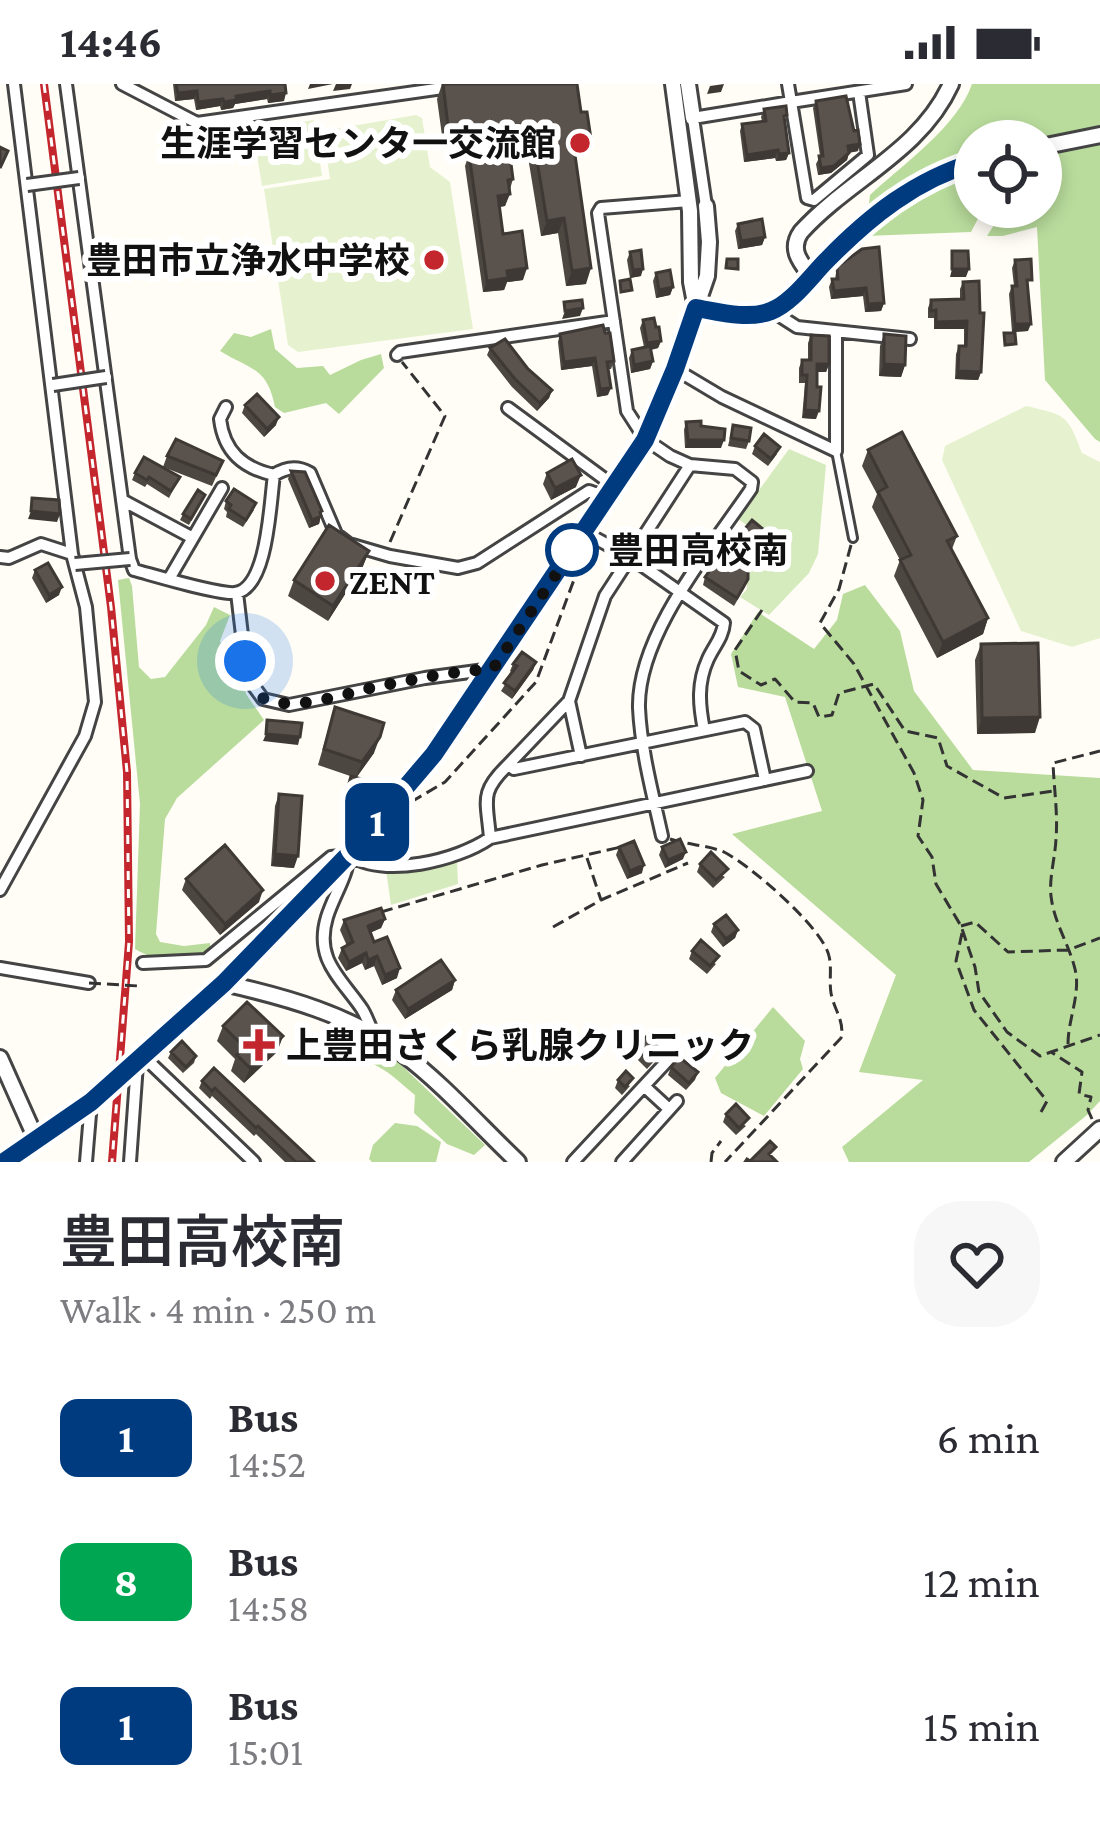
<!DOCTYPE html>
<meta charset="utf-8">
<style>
body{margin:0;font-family:"Crimson Pro","Noto Sans JP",serif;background:#f7f7f7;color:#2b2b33;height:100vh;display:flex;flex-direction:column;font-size:45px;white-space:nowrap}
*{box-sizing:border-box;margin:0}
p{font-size:39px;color:#7c7c81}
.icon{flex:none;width:66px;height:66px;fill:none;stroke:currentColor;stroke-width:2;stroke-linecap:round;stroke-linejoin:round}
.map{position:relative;height:1078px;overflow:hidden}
.side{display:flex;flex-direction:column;background:#fff;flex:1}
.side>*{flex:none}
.badge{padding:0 24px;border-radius:18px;font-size:42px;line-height:78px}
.buttons{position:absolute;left:954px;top:36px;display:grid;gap:24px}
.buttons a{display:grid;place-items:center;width:108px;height:108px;border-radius:50%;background:#fff;box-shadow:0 6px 18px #0003;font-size:60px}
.you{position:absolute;width:60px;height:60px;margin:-30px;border:9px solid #fff;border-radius:50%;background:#1a73e8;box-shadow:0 0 0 18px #1a73e833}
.map>.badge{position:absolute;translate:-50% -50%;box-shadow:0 0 0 6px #fff}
.round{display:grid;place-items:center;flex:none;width:126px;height:126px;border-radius:48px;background:#f7f7f7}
.headline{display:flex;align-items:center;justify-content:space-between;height:204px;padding:0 60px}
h1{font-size:57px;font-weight:600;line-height:90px}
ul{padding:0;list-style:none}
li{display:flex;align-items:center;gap:36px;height:144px;padding:0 60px}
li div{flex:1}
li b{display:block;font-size:45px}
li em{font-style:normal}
li .badge{min-width:132px;font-weight:700;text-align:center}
.status{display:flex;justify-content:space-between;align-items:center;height:84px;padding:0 60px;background:#fff;direction:ltr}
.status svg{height:33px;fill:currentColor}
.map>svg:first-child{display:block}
</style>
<div class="status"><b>14:46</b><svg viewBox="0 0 49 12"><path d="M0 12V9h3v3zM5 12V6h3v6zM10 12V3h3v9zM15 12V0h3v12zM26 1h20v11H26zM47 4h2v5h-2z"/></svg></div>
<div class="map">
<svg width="1100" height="1078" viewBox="0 0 1100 1078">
<rect width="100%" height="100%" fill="#fffdf5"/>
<path fill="#d5ebbd" d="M789,365L826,381L818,470L809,489L769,531L740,513L747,505V484L763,453L738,435Z
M457,777L458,800L391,821L386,786Z"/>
<path fill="#b9dc9c" d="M972,0H1100V358L1095,355L1045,296L1037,143L1003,152H987L999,133L985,123H1041V57H975V123H984L971,148L865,152L870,111C902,81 958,42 972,0Z
M271,245L275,265L297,284L323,282L330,291L361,276L381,270L384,284L339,330L326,319L284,329L275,323C267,283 251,286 220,267L234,249L251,253Z
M129,494L132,502L139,583L151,595L165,593L206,541L214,523L230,531L220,557L227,572L240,578L246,610L264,636L177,714L165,735L156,850L160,858L184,862L210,859V868C187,876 155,878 135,865L140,720L118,496Z
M865,501L900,547L914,607L973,686L1100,694V1017L1087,1031L1029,1078H849L842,1063L923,996L859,988L896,891L732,750L822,727L785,613L738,603L731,570L758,528L814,565L837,536L843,510Z
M773,923L805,957L800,975L803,985L764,1032L721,1009L715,994Z
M333,943L397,977L485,1061L474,1071L447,1060L414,1029L415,1011C405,1003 395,993 384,986C363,973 343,967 333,943Z
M395,1039L417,1042L441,1058L436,1078H372L369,1075L373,1061Z"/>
<path fill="#e6f2cf" d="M416,31L422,34L430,83L450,98L473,245L298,268L288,261L264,105L330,95L323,47Z
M314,36L322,92L262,102L253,46Z
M1026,322C1065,331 1068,330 1082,369L1100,378V554L1072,563L1021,547L942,376L945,362Z"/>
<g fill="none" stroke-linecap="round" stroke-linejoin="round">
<g stroke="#444" stroke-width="12">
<path id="service" d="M836,367L853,454"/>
</g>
<g stroke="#444" stroke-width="16">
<path id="minor" d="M66,0L130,475L134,486C153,491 219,511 235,509C268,505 270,418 274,391C286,383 298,382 310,389L336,450L349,460L390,472L458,484L477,479L589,407L606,413
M122,0L197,39L471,0
M859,8L868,71L814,116L807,114L791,18L906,0
M706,122L693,34L791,18L788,0
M772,227L797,243L910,255
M397,271L400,268L614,237
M675,285L722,313L836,367V249
M226,323L220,335C224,368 243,384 274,391
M508,324L614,402
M122,416L193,454
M584,448L630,473L724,539C723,553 714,562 708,575C697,599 699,621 704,646
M0,473L9,474L41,460L72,470
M169,495L222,404
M237,509L247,593L263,615L289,621L425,594L492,585
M581,672L569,617L605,512L690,381
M508,681L569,617
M662,752C653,711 641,667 639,624C637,551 711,464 751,405L752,398L735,385L690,381L670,372L645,355L627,327L598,129L601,124L689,117
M490,754C487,716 479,709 508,681L514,685L745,638L754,645L765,696
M349,771C347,793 334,811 327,833C314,876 341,894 362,925C367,933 370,943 374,951
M0,806L85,652L95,618L86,523L72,470L14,0
M143,879L206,876L331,773L349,771C385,794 456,777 490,754L807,687
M0,884L89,899
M144,973L254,1078
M644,1002L669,1025
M86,1078L91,1018
M130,1078L137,980
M573,1078L669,975
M622,1078L677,1017"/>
</g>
<g stroke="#444" stroke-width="20">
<path id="tertiary" d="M673,0L690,127L691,198L695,219
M688,0L693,34
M1041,63L1100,51
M811,192C800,178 789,165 801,148C849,95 920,68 951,0
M696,224C719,228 748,236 771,227C792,219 811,192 827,176C870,132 915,95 975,78
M223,899C286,913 351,931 403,970C442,999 482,1044 518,1078
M0,974L37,1057
M132,983L223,899L349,771L434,670L584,448L645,355L675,285L707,192L709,158L706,122
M4,1078L91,1018
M1064,1078L1100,1045"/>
</g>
<path stroke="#333" stroke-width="3" stroke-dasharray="12 6" stroke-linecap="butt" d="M390,458L445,332L402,278
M851,461L839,505L820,539L854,580L914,689L923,716L918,752L932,773L936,800L961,842L975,883L979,908L1007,948L1040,972L1051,968
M762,526L735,566L739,587L761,601L775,595L795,618L813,619L819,633L832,631L839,609L874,600L905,647L938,654L947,682L1004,714L1054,707
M411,718L445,698L536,598L575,493
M670,755C688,761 707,761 724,768C750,781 823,844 829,872C832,884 829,897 831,909C834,926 845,937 841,954L725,1078
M587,774L601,816
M381,828L542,781L621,763
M961,842L975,838L1008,868L1068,866L1100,854
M553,843L601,816L688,779
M962,849L956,877L974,926L1047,1017L1041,1028
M1068,960C1068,935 1081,910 1075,885C1069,860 1054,839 1051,812C1049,793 1055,775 1056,755C1058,730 1054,704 1053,679L1100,667
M1092,1035L1088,1026L1091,1013L1079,1010L1082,988L1051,968L1100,951
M711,1078L712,1069L721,1057"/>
<use href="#service" stroke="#fff" stroke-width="6"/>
<use href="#minor" stroke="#fff" stroke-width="10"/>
<use href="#tertiary" stroke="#fff" stroke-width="14"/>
<g stroke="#c4262e" stroke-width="8">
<path id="rail" d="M44,0L111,523L127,688L129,858L112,1078"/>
</g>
<use href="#rail" stroke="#fff" stroke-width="3" stroke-dasharray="9" stroke-linecap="butt"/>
<g stroke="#444" stroke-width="16" stroke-linecap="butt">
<path id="minor-bridge" d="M27,101L79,94
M53,301L106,293
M75,480L130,475"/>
</g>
<g stroke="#444" stroke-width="20" stroke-linecap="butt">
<path id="tertiary-bridge" d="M91,1018L132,983"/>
</g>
<path stroke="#333" stroke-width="3" stroke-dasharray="12 6" stroke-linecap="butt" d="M89,899L139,902"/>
<use href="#minor-bridge" stroke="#fff" stroke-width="10"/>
<use href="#tertiary-bridge" stroke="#fff" stroke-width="14"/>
</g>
<path fill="#4d4742" d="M173,0H285L284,17L268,19L267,15L235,20L233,24L221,26L220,22L196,26L194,15L175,17Z
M442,0H577L585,70L575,72L586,200L566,202L558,149L541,152L525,55L444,66L437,15Z
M816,17L858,67L849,69L847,76L831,89L818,91L816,80L820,72L813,24Z
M764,25L785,39L789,69L786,76L776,77L775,74L744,78L740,47L742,40L762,37L761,33Z
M469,70L492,75L513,95L505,122L499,123L503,150L523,196L507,198L504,206L483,208L465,82Z
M738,140L765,153L762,161L738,165L735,147Z
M630,168L641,192L630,194L627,176Z
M1015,176L1029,203H1028V247L1012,248L1009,210L1012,202H1014L1012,184Z
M837,183L884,219L881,227L865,228L863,212L831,215L829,203L832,195H835Z
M656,189L673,203L670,211L656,214L653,197Z
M963,198L981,288L978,296L955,295L956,270L959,262H964V245H934V234H928V224L931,216L960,215V205Z
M643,236L661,257L658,264L651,266L653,277L650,285L631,289L629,274L632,266L644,263L640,244Z
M560,250L614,277L611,285H608V311L597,313L592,282L561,286L558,258Z
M884,250L905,281L901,293L879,292L880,262Z
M811,251L829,280L826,288H817L816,335L802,334L805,299H799V284L802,276H808V259Z
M490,264L528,285L552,306L549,314L537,327L512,303L487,271Z
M245,321L276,341L264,353L242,329Z
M686,338L701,342L721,364H685L684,346Z
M733,341L749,357L746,365L728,362Z
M755,362L777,370L768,382L752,370Z
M868,366L957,452L952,465L988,534L983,550L937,574L894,492L900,476L872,423L877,410L862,382Z
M167,372L223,377L212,402L163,383Z
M291,387L321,431L319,440L309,444L288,395Z
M135,389L180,393L169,414L147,400L145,403L132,396Z
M547,389L576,403L551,416L543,400Z
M205,411L189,441L180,436L183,430Z
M226,417L254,426L243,443L226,433L227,428L224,425Z
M743,447L760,453L752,464L741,455Z
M369,467L363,482L328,537L288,512L294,496Z
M736,479L745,503L734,522L703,501L705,493Z
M35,486L59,511L46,519L32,494Z
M981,560L1035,649L977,650L975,576Z
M536,578L533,586L512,615L501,607L512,589L510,587L513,580Z
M335,623L374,669L356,694L318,681Z
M351,692L368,697L363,715L345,711Z
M279,710L294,784L271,782L275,722Z
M619,763L642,789L627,795L616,771Z
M662,763L683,775L665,784L659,771Z
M700,780L725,793L713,804L697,788Z
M186,795L259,818L220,851L182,806Z
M385,835L381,844L370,849L397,894L382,901L374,882L365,886L362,879L346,887L338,874L342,864L347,862L340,846L344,836Z
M714,840L738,846L735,854L723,863L711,848Z
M692,867L716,880L707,890L689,875Z
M455,896L452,906L405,935L392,916L396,906Z
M223,942L283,952L277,968L244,999L231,987L235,975L217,957Z
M636,963L658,973L647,985L633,971Z
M171,968L196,972L194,979L183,989L168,974Z
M671,983L698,988L695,996L686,1006L668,991Z
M214,984L314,1078H285L256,1050L254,1052L212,1012L210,1015L199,1004L202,997Z
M618,996L630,1002L622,1011L615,1004Z
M726,1030L746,1042L736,1051L723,1038Z"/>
<path fill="#3f3936" d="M310,0H333L308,5Z
M336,0H352L350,5L333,7Z
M724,0L721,8L707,10L710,2Z
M197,7L194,15L175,17L178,9Z
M270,7L267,15L235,20L233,24L221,26L224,18L236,12Z
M286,9L284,17L268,19L270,11Z
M223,15L220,22L196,26L198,18Z
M531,40L525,55L444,66L449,50Z
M591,55L585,70L567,73L573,57Z
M860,60L858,67L846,69L848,62Z
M778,66L775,74L744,78L747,71Z
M789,69L786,76L776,77L779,70Z
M849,69L847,76L831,89L818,91L821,84Z
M510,110L505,122L493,124L498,112Z
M564,134L558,149L541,152L547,137Z
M765,153L762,161L738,165L741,157Z
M527,184L523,196L507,198L504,206L483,208L487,197L507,187Z
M591,184L586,200L566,202L572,187Z
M643,185L641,192L630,194L633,186Z
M952,185H969L966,193H950Z
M673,203L670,211L656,214L659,206Z
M866,204L863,212L831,215L834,207Z
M884,219L881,227L865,228L868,220Z
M583,224L580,232L562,235L565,227Z
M967,237L964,245H934L936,238Z
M1015,240H1031L1028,247L1012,248Z
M661,257L658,264L644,267L647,259Z
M595,274L592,282L561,286L564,278Z
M653,277L650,285L631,289L634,281Z
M817,280H829L826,288H814Z
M884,280L905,281L901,293L879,292Z
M958,287L981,288L978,296L955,295Z
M611,304L608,311L597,313L600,305Z
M552,306L549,314L537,327L540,319Z
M805,326L819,327L816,335L802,334Z
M279,333L276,341L264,353L267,345Z
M688,356H724L721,364H685Z
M581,391L576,403L551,416L555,404Z
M31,427L60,430L57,438L28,435Z
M322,427L319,440L309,444L312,436Z
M369,467L363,482L328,537L333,522Z
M62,503L59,511L46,519L49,511Z
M988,534L983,550L937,574L943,558Z
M536,578L533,586L512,615L515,607Z
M1040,633L1035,649L977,650L982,634Z
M266,650L300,653L298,661L263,657Z
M380,653L374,669L356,694L362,678Z
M686,768L683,775L665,784L668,776Z
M275,770L298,772L294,784L271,782Z
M644,781L642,789L627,795L630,787Z
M263,806L259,818L220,851L225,840Z
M385,835L381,844L364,851L368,842Z
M738,846L735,854L723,863L726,855Z
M366,869L362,879L346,887L349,878Z
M377,872L374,882L365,886L368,876Z
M400,884L397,894L382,901L385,891Z
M455,896L452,906L405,935L408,925Z
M283,952L277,968L244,999L250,984Z"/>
<path fill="#5a524d" stroke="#3f3936" stroke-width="3" d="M176,0H285L286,9L270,11V7L236,12V16L224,18L223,15L198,18L197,7L178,9Z
M443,0H577L581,28H587L591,55L573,57L591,184L572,187L564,134L547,137L531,40L449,50Z
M846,12L854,47L858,46L860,60L848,62L849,69L834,82L821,84L819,72H823L816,17Z
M786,22L787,31L784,32L789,69L779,70L778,66L747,71L742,40L766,37L764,25Z
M0,63L8,67L0,84Z
M491,67L492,75L510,72L513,95L508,96L510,110L498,112L503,150L522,147L527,184L507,187L508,194L487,197L469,70Z
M762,135L765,153L741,157L738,140Z
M879,163L884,219L868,220L866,204L834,207L832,195H838L837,183L862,165Z
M641,166L643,185L633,186L630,168Z
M952,167H968L969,185H952Z
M727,175H738V185L726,184Z
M1031,175L1032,196H1027L1031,240H1015L1012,202H1017L1015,176Z
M670,186L673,203L659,206L656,189Z
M630,195L632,206L621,208L620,197Z
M979,197L980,229H984L981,288L958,287L959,262H966L967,237L936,238V226L931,227V216L964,215L963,198Z
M582,216L583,224L565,227L564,218Z
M654,234L656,243H659L661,257L647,259L643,236Z
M603,241L605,249H610L614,277L607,278L611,304L600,305L595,274L564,278L560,250Z
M1004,249H1015L1016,260L1005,261Z
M884,250L906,252L905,281L884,280Z
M811,251L829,252V280H817V303H821L819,327L805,326L807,291H802V276H811Z
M505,255L528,285L552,306L540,319L515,295L490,264Z
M650,262L653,277L634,281L632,266Z
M257,310L279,333L267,345L245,321Z
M701,337V342L725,345L724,356H688L686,338Z
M733,341L751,344L749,357L731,354Z
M902,348L957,452L947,457L988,534L943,558L900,476L911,471L878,408L887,403L868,366Z
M764,350L780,363L771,375L755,362Z
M176,355L223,377L216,391L167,372Z
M144,373L180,393L171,407L149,393L147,396L135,389Z
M572,375L581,391L555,404L547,389Z
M291,387L305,388L322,427L320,428L321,432L312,436Z
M234,405L256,419L246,436L229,425L231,421L226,417Z
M198,406L205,411L191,435L183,430Z
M32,414L59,416L60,430L31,427Z
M752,436L763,445L755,456L743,447Z
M329,441L369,467L333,522L294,496Z
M728,461L740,470L734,479L748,480V495L737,514L705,493Z
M48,479L62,503L49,511L35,486Z
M1038,559L1040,633L982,634L981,560Z
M522,568L536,578L515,607L504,599L517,582L513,580Z
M335,623L384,639L380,653L362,678L324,665Z
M267,636L302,639L300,653L266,650Z
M351,692L368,697L365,707L348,703Z
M279,710L302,712L298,772L275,770Z
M680,755L686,768L668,776L662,763Z
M634,757L644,781L630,787L619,763Z
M225,761L263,806L225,840L186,795Z
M711,768L728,785L716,796L700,780Z
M381,824L385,835L368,842L374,858L387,853L400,884L385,891L377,872L368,876L366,869L349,878L342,864L353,858L344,836Z
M726,831L738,846L726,855L714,840Z
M701,856L719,872L710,882L692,867Z
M441,876L455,896L408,925L396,906Z
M247,918L283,952L250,984L237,971L245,964L223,942Z
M647,952L660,965L650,977L636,963Z
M182,957L196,972L186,983L171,968Z
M679,973L698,988L689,999L671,983Z
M214,984L314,1078H296L258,1042L256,1044L215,1004L212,1007L202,997Z
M626,987L633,994L625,1003L618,996Z
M736,1020L749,1034L739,1044L726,1030Z
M770,1057L776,1063L769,1070L777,1078H745L747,1075L750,1077Z"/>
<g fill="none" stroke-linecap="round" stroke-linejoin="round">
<g stroke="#fff" stroke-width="27">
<path id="line" d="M4,1078L91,1018L224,899L349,770L434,670L645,356L675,285L696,224C719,228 748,236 771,227C792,219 811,192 827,176C870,132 915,96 975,78"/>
</g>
<use href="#line" stroke="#003b80" stroke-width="18"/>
<path stroke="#111" stroke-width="12" stroke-dasharray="0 21.6" d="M245,577C247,592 251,610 267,616C297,627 348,609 379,602C417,595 454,587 493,585L576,460L572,466"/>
</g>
<g fill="#c4262e" stroke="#fff" stroke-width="4.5">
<circle cx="580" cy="59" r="12"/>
<circle cx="434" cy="176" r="12"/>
<circle cx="325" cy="497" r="12"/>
<path d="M253 943h12v12h12v12h-12v12h-12v-12h-12v-12h12z"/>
</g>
<circle fill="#fff" stroke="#003b80" stroke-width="6" cx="572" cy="466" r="24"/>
<g text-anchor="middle" stroke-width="12" stroke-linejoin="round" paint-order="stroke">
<g font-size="36" font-weight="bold" fill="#111" stroke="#fff" text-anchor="end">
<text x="556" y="72">生涯学習センタ一交流館</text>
<text x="410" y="189">豊田市立浄水中学校</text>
<text x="349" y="510" text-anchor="start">ZENT</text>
<text x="286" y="974" text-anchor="start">上豊田さくら乳腺クリニック</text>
</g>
<g font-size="36" font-weight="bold" fill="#111" stroke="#fff" text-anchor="start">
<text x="608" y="479">豊田高校南</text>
</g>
</g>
</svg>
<div class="buttons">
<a><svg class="icon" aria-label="locate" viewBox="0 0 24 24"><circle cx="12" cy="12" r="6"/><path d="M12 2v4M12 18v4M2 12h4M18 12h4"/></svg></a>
</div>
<div class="you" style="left:245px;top:577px"></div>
<b class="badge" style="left:377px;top:738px;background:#003b80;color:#fff">1</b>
</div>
<section class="side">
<div class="headline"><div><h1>豊田高校南</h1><p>Walk · 4 min · 250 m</p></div><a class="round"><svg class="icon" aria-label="heart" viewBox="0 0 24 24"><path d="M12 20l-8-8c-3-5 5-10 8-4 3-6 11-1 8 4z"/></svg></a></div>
<ul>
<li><span class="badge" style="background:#003b80;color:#fff">1</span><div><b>Bus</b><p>14:52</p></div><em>6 min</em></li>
<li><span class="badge" style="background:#00a651;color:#fff">8</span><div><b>Bus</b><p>14:58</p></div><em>12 min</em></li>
<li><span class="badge" style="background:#003b80;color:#fff">1</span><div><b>Bus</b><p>15:01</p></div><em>15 min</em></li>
</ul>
</section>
